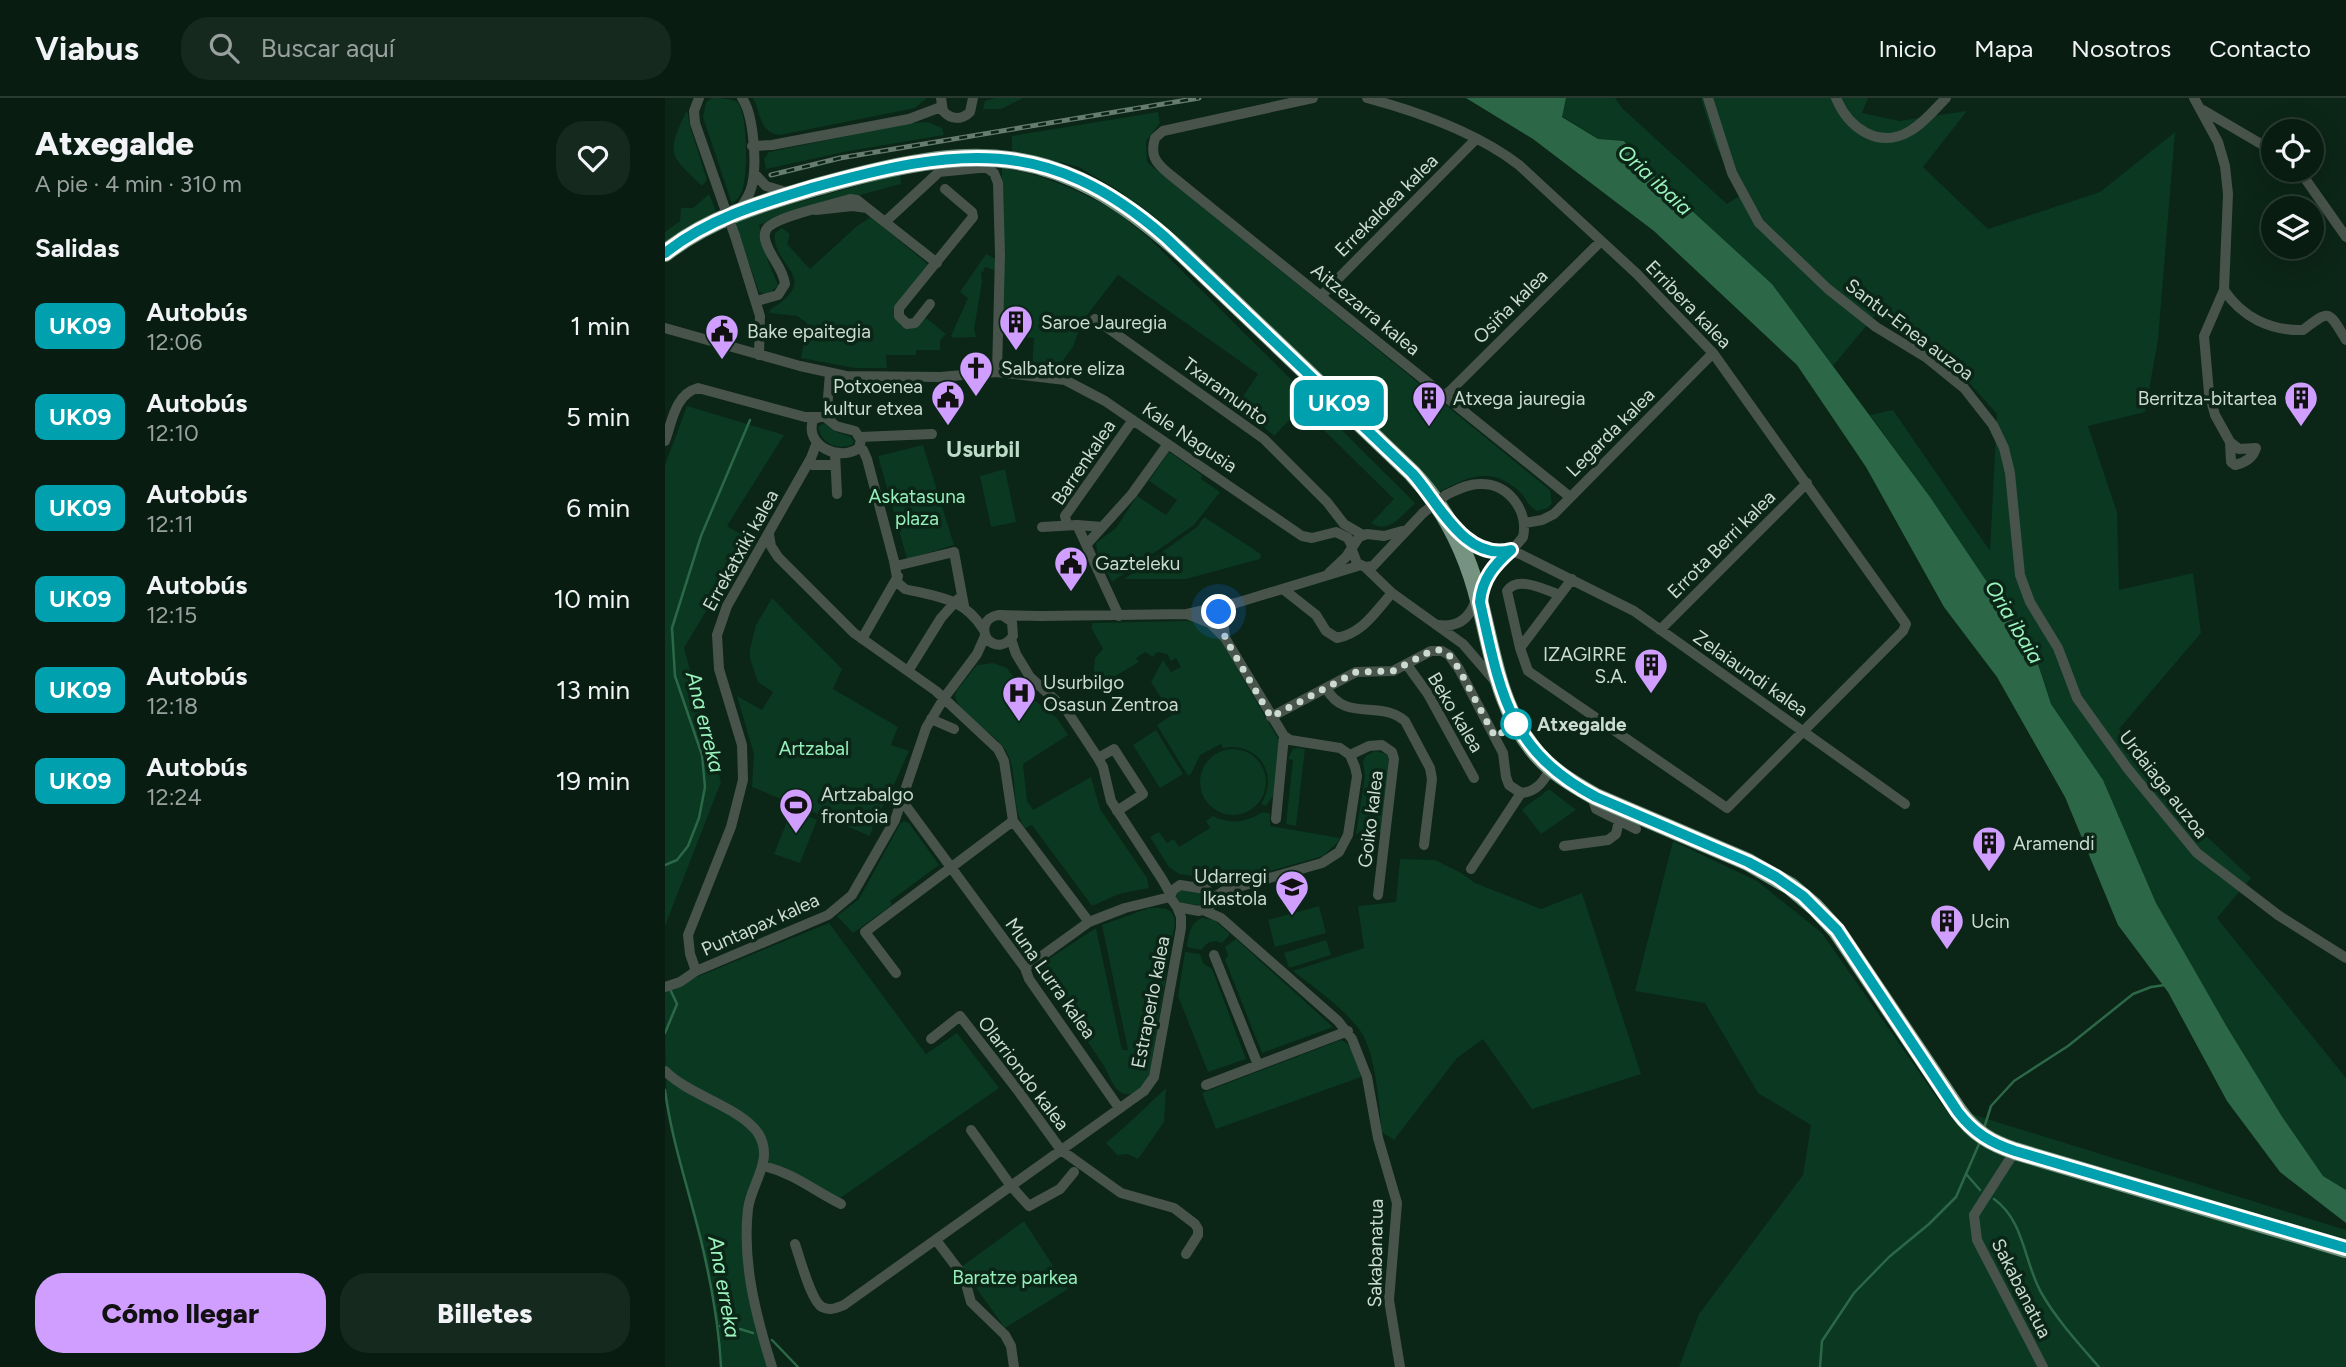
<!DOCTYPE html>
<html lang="es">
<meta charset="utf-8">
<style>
body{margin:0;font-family:Figtree,sans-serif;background:#16291f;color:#f1f3f6;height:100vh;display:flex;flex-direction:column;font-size:26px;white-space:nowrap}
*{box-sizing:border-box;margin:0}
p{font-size:23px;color:#98a19f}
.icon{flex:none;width:38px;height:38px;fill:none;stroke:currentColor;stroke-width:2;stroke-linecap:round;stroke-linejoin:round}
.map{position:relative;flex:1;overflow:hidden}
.sheet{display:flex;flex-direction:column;background:#081c11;width:665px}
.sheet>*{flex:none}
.badge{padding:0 14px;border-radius:10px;font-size:24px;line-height:46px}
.controls{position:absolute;left:1596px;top:21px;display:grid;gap:14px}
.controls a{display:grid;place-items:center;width:63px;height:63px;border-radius:50%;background:#081c11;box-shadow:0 7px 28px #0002,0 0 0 2px #293a31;font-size:35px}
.you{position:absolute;width:35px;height:35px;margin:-18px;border:5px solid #fff;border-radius:50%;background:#1a73e8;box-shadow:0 0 0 10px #1a73e833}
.map>.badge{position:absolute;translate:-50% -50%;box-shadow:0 0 0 4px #fff}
h2{padding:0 35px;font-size:26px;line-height:63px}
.round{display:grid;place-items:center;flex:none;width:74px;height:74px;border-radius:28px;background:#16291f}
.head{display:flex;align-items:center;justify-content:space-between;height:119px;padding:0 35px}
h1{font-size:33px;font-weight:800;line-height:52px}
.primary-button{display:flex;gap:14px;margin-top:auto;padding:14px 35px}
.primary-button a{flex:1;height:80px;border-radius:28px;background:#cf9eff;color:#111;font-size:28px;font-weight:800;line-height:80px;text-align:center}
.primary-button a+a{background:#16291f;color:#f1f3f6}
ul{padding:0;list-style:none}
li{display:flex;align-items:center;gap:21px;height:91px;padding:0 35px}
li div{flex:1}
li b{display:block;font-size:26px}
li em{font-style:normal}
li .badge{min-width:77px;font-weight:700;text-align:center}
header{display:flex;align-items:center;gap:42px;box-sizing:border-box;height:98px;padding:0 35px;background:#081c11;border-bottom:2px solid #293a31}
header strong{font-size:33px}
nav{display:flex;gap:38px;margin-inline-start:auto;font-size:24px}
.search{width:490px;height:63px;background:#16291f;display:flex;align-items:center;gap:18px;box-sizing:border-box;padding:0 24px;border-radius:28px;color:#98a19f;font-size:26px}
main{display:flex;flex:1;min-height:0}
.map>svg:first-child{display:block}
</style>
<header>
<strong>Viabus</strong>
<div class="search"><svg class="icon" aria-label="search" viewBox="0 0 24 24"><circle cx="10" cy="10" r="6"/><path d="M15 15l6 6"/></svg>Buscar aquí</div>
<nav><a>Inicio</a><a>Mapa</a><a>Nosotros</a><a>Contacto</a></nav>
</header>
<main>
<section class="sheet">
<div class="head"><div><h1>Atxegalde</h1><p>A pie · 4 min · 310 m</p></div><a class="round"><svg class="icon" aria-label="heart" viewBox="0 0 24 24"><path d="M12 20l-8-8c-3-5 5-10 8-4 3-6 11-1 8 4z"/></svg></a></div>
<h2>Salidas</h2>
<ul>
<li><span class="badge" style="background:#00a0ae;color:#fff">UK09</span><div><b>Autobús</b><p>12:06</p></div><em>1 min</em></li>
<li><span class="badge" style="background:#00a0ae;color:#fff">UK09</span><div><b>Autobús</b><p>12:10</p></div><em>5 min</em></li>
<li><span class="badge" style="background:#00a0ae;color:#fff">UK09</span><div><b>Autobús</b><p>12:11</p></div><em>6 min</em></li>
<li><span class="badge" style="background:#00a0ae;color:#fff">UK09</span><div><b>Autobús</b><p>12:15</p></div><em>10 min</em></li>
<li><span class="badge" style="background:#00a0ae;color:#fff">UK09</span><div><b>Autobús</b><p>12:18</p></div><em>13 min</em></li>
<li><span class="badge" style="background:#00a0ae;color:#fff">UK09</span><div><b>Autobús</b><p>12:24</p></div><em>19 min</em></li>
</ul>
<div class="primary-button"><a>Cómo llegar</a><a>Billetes</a></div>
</section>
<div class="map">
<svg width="1681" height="1269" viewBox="0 0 1681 1269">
<rect width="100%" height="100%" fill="#0b2517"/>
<path fill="#0a3821" d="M47,0C55,0 68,0 73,5C83,18 83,78 77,93C75,99 71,102 67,106L38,19L41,4Z
M88,0H262L250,10L115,37C94,35 96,15 88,0Z
M330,0H358L336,11H318L320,3Z
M901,0H950L957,10L1062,106L1074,98L1049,43L1036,0H1203L1197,15L1234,23L1302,13L1258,69L1323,131L1435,94L1510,34L1493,242L1480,314L1423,328L1452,414L1454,492L1528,475L1536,535L1454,631L1485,685L1586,780L1552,820L1681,980V1092L1658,1078L1616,1017L1562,929L1491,805L1438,682L1386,606L1369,554L1265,399L1205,317L1228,312L1325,453L1332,316L1274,251L1211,216L1168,268L1107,186L990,79L960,43L933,41L897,18Z
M21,14L23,15L24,25L42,82L37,88C4,57 1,56 21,14Z
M493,14L495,25L481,43L482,64L885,392L887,405L883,410L872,413C863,408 860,398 853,392C825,368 802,379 774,394L486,117L454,93L414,69L347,52V38Z
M263,24L277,30L279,37L184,53L101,71L99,61L104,54L245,25Z
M337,70C374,75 412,91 445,110C458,118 471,130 484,140L750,405C737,417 724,437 706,425L729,401L636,310L609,338L573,306L593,276L453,177L416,225L408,249L388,275L367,271L369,240L335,237Z
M235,76L236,86L128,115L94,127L103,163L113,187C107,194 103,197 94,194L70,125L84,118Z
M44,96L51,113L0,147V134L15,123L16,110H28Z
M206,119L265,168L229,216L235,227L243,231L252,228L261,220L281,236L275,242V252H251V257H221L222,270H190L136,260L142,225L132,218L104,215L105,212C159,178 106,170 110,135L117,130L125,136L122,146L145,171L192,128Z
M321,156L333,162L332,173L320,169L318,174L316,173L317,184L309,231L311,239L288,240L286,238L303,200L295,194Z
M22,308L119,337L62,428L84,441L19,550L56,684L0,828V367Z
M159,325L169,333L186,339L189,343L187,347C172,352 156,346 153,329Z
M258,347L289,447L242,461L213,358Z
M504,354L537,377L536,381L555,394L529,427L447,484L432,454L431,445L451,430L472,398L501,417L512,402L484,383Z
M340,371L351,424L326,429L315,378Z
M539,419L596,456L595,461L521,481H459L532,429Z
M107,500L177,571L168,591L233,629L226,647L244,653L222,702L210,721L205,738L87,689L89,656L72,598L97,612L108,594L93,584L85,561V551L91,527Z
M523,523L540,527L553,538L615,644L609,697L601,708L596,706C615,677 593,643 558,650L556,646L535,657L526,676L523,678L492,627L507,617L486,584L498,562L506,574L516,569L511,560L506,563L502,556L492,554L488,559L480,554L471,560L474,564L427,592L430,560L438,551L427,531V525Z
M328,565L342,570L359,594L392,620L403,637L358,666L362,703L368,712L426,679L435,711L482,780L484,790L454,796L427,808L367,727L360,730C343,707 356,674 339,650C326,631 296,621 290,598L292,592L312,567Z
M491,632L518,676L495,690L468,647Z
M633,650L640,651L631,728L621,726L628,662L623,661L628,651Z
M535 684a33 33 0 1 1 66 0a33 33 0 1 1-66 0Z
M710,653L719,655L723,658L724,667L716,734L700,733L691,736L700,678L698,663L701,658Z
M884,691L911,712L876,736L857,712C865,704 875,699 884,691Z
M127,711L152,722L135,765L109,756Z
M598,714L605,716V728L675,740L672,745L658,758L577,781H547L514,776L504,769L485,739L494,734L502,745L509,741L514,749L545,730L541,723L548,718C566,727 581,724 598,714Z
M239,723L244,725L274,767L225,803L227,807L188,835L172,818L194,801L235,726Z
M1008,743L1092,783L1157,835L1277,1007L1681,1132V1269H1014L1034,1216L1138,1077L1146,1027L1093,995L1040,905L970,893Z
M735,761L770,762L796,775L810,785L876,811L917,795L976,976L867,1011L818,941L792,960L729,1042L717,1034C714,1007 711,957 696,934C679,910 651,891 628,873L699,850L693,808L731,804Z
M514,792L536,793L541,799L540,804L534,807L516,805L511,799Z
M654,808L661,835L610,849L603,822Z
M484,810C497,810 509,808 510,825L484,980C480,990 465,1002 454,993C446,987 443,973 437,965C418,935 396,908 376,879L373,871L376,866L431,830L457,952H463L437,827Z
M537,820L549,822L565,836L557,845C549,841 541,844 537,852L522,849C524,837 524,825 537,820Z
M164,825L261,956L292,935L334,990L171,1103L99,1069L89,1087L83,1164L107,1269H56C50,1175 18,1094 2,1003C0,969 0,927 0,892Z
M571,841L668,929L597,955L560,862L563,857L560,849Z
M661,842L666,857L624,870L619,855Z
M520,854L535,856L538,865L547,871L581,961L543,974L513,898Z
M676,942C690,947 692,965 696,979L551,1031L537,995Z
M501,990L499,1024L473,1061L463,1056L452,1057L441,1045C462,1027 481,1009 501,990Z
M359,1123L403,1191L340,1230L296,1169Z"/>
<path fill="#2c6847" d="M801,0H901L897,19L933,41L959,43L990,79L1107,186L1265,399L1369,554L1386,606L1438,682L1491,805L1562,929L1616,1017L1658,1078L1681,1092V1125L1615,1074L1562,1003L1503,894L1453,827L1400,699L1332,579L1279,509L1201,369L1132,267L989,133L868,41Z"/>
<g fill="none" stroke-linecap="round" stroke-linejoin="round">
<path stroke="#2c6847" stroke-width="2.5" d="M0,767L12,762L23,748L34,720L40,689L37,657L10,578L7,530L36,438L85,322
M0,935L12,906L4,889
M0,992C7,1046 26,1098 38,1151C47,1190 54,1229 56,1269
M1320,1027L1326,1008L1349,983L1403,948L1468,896L1486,889L1500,887
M1302,1077L1315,1092
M1329,1101C1360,1123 1359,1166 1377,1196C1392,1222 1414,1246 1434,1269
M55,1228L65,1230
M75,1231L88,1235
M107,1242L133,1269
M1155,1269L1157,1243L1189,1195L1224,1159L1264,1126L1291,1099L1314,1046"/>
<path stroke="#48534c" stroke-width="10" d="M34,0L29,13L30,25L58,105
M276,0L278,13C286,22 297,22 305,14L308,0
M648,0L498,33L490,40C485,57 490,64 503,75L905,399
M702,0C754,14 811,34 854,67L972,176L1048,255L1241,526L1238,533L1062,710L863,573L855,550L907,481
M1043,0L1067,75L1094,125L1163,191L1211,229L1262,260L1299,290L1328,327L1339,350L1345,375L1355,477L1365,504L1393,550L1412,600L1463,671L1532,755L1613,817L1681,860
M1171,0C1183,29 1213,52 1245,33C1259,25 1270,11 1281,0
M1529,0L1553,44L1560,68L1563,96L1559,192L1539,238L1544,295L1550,317L1565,344L1566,364L1570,367C1579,365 1588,360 1591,350L1574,351L1565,344
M1538,12L1608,53
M87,48L107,47L244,21L276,9
M1634,72L1681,139
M89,75L101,88L124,95
M202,110L272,165
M74,112C80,104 85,97 87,87C92,67 89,17 77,0
M220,124L274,74L314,70H322L329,75L333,85L335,157L332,274
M70,138L95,218L94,257
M1559,192C1577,219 1605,233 1638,232C1665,211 1663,212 1681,242
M656,198L811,41
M92,203L113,197L120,186C118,169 103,157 100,141C99,135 101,130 106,127C120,117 166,107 185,101L192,102L202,110L187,108L151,112
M265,206L250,225L242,226L234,218V210L308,119L307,114L280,91
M430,221L599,341L662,404L679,426L698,437
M0,230L135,268L181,278L275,279L332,274L400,282L440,303L637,438L647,440L671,434L683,440L687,448
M165,275L162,312L166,323
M780,298L935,144
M154,319H160L171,328L190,333L196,342L194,350C175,364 139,348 148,322Z
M195,339L267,336
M0,343C7,324 10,296 33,290L140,319H154
M194,350L198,352L202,361L229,463L233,485L240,491C273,499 299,500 318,531
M170,355L172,396
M144,365L148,367H170
M781,397C792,392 802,386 814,386C842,384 864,412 858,439C841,462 822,468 815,499
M860,425L877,422L889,416L1048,255
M402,427L400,418L468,322
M412,427L454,518
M377,429L412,427L437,429
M790,432C803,441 816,454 832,454C841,455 846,453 855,456L969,513L1240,706
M104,436L106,448L113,459L189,535L271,593L333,651L339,663L348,723L424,824
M422,446L467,396L503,346
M687,452L692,465L700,469L708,468L758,415
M231,468L289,454L299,508
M700,469L727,495L798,546L829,582
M664,475L681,459L694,439L702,436L719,438L737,433
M618,491L651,517L661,533L672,540C698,535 710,514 727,495
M550,511L558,520L560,540
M522,516L545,525L560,540L619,638L625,642L675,650L685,657L690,669L692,678L683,737L674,754L657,765L559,793L547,801
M337,517L347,524L348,538C341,548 331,550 322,541C316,530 320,520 333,517L376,518L522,516L571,505L696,467
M774,527C796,530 807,517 812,498
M995,532L1142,385
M197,541L233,478
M346,541L351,556L365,579L402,613L433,660L438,669L446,703L497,781L506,797
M855,550L842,493C853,477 880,492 895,497
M742,567L763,596L809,680
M243,573L276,520L293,501
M661,590C680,625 715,601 740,623L765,670L767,681L759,747
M606,619L691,574L728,573L766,553H777L784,557L794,571L838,655L841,679L844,687L856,695C872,694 880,682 886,669
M266,621L289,631
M685,657L704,648L717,647L727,654L729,661L713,797
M433,660L449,651L478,696L452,713
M926,696L931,711L971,731
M238,704L360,870L364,881L454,1010
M611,721L619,638
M899,748L943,742L951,736L954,723
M806,771L856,695
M515,787L541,791L546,797L545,808L534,813L512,809L505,799L508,792Z
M538,812L556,820L673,923L687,941L702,979L713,1040L732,1105L724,1202L735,1269
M549,857L593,967
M360,870L424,824L460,810L505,799
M31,873L25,856L23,837L66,729L78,682L77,647L54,571L52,537L62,508L146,360L152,344
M231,875L200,834L348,723
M0,889L15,884L31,873L163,817L187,797L230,722L261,630L279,600L312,556L320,538
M266,941L295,918L354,994L396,1052L456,1095L509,1110L530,1126L533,1131V1137L521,1156
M0,973C25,998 75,1009 93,1035C110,1062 86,1085 83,1111C77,1165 91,1218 107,1269
M541,987L683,933
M306,1032L346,1088L364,1108L395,1091L409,1074
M1350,1053L1309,1117L1312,1142L1378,1269
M99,1068C130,1076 148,1092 176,1106
M271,1142L299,1179L306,1204L340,1237L346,1248L349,1269
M130,1146C135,1160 146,1203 157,1209C165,1213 171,1210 179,1207L479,993L489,979L516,830V819L512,809"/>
<path stroke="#769280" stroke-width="18" d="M0,155C46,119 100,104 155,88C312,44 392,41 518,156L747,375C782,412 803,456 815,506C828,556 834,609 868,651C884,672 908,686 931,699L1083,764L1125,788L1150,809L1172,833L1294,1014C1309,1035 1326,1045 1350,1053L1681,1151"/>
<g stroke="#677c70" stroke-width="5">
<path id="rail" d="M106,77L175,60L534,0"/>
</g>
<use href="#rail" stroke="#0b2517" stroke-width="2.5" stroke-dasharray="8" stroke-linecap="butt"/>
<path stroke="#48534c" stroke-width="10" d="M58,105L70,138
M758,415L781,397"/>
</g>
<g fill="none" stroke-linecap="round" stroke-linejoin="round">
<g stroke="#fff" stroke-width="16">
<path id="line" d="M0,155C44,120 97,105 150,89C291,50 382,36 500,139L747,375C773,403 799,464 846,452C829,467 817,481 815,504C835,593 843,653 931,699L1083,764L1111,779L1138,798L1172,832L1293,1014C1309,1035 1326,1045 1350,1053L1681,1150"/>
</g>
<use href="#line" stroke="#00a0ae" stroke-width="10"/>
<path stroke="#ccdbd1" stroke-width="7" stroke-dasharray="0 12.6" d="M554,514L559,527L560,540L606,619L691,574L728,573L766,553L774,552L784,557L794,571L830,639L851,626"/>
</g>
<defs>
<g id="building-pin" transform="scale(1.75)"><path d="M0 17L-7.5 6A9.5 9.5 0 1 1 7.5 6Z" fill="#cf9eff" stroke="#0b2517"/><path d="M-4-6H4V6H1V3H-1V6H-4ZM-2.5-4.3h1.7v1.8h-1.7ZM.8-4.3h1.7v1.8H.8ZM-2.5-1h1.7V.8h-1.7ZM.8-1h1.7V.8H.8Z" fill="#111"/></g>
<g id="civic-pin" transform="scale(1.75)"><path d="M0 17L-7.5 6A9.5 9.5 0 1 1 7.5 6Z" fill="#cf9eff" stroke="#0b2517"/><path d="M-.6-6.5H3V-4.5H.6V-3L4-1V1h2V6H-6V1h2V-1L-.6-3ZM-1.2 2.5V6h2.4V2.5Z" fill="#111"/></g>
<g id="church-pin" transform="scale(1.75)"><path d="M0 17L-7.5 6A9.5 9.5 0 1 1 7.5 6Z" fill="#cf9eff" stroke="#0b2517"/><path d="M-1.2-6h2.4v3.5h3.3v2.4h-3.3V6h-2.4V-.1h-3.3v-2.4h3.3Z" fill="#111"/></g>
<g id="hospital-pin" transform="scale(1.75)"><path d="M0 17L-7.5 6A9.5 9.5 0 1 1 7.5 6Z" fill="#cf9eff" stroke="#0b2517"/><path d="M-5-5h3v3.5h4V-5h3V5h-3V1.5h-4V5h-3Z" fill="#111"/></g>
<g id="stadium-pin" transform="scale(1.75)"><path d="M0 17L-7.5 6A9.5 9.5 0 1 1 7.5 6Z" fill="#cf9eff" stroke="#0b2517"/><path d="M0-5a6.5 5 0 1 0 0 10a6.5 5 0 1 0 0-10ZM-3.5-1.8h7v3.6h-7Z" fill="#111"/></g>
<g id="school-pin" transform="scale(1.75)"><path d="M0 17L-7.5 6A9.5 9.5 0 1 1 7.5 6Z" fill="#cf9eff" stroke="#0b2517"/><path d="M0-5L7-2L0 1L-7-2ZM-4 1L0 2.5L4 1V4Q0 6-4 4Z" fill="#111"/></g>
</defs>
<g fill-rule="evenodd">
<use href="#building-pin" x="351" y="224"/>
<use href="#civic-pin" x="57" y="233"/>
<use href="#church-pin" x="311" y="270"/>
<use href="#civic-pin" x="283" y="299"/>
<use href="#building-pin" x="764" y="300"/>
<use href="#building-pin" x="1636" y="300"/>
<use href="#civic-pin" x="406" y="465"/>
<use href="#building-pin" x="986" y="567"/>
<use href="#hospital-pin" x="354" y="595"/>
<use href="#stadium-pin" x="131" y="707"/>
<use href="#building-pin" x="1324" y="745"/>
<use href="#school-pin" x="627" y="789"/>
<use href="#building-pin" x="1282" y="823"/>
</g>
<circle fill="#fff" stroke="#00a0ae" stroke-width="3.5" cx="851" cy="626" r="14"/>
<g text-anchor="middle" stroke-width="7" stroke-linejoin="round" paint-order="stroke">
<g font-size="19" fill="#ccdbd1" stroke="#0b2517">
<text transform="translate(721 107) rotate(-45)" y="7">Errekaldea kalea</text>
<text transform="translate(1024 206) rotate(46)" y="7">Erribera kalea</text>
<text transform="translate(845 208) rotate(-45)" y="7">Osiña kalea</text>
<text transform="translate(701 211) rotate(39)" y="7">Aitzezarra kalea</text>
<text transform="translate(1245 231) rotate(37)" y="7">Santu-Enea auzoa</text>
<text transform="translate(561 293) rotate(36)" y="7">Txaramunto</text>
<text transform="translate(945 334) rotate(-45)" y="7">Legarda kalea</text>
<text transform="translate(525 339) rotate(34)" y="7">Kale Nagusia</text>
<text transform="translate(418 364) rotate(-56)" y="7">Barrenkalea</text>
<text transform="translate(1056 446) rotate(-45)" y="7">Errota Berri kalea</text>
<text transform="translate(75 452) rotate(-61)" y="7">Errekatxiki kalea</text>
<text transform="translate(1086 575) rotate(35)" y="7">Zelaiaundi kalea</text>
<text transform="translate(791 614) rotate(59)" y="7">Beko kalea</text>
<text transform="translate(1499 686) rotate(52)" y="7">Urdaiaga auzoa</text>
<text transform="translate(705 721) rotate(-83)" y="7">Goiko kalea</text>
<text transform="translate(95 826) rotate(-24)" y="7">Puntapax kalea</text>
<text transform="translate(386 880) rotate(55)" y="7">Muna Lurra kalea</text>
<text transform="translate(485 904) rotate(-79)" y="7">Estraperlo kalea</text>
<text transform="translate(359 975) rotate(53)" y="7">Olarriondo kalea</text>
<text transform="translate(710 1155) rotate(-89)" y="7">Sakabanatua</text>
<text transform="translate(1357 1190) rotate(63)" y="7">Sakabanatua</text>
</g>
<g font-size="19" fill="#ccdbd1" stroke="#0b2517" text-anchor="start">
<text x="376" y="231">Saroe Jauregia</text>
<text x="82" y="240">Bake epaitegia</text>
<text x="336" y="277">Salbatore eliza</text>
<text x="258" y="295" text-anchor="end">Potxoenea<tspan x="258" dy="22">kultur etxea</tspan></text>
<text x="788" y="307">Atxega jauregia</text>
<text x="1612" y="307" text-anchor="end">Berritza-bitartea</text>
<text x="430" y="472">Gazteleku</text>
<text x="962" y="563" text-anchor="end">IZAGIRRE<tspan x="962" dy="22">S.A.</tspan></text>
<text x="378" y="591">Usurbilgo<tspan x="378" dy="22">Osasun Zentroa</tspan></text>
<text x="156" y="703">Artzabalgo<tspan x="156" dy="22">frontoia</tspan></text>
<text x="1348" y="752">Aramendi</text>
<text x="602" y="785" text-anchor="end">Udarregi<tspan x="602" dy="22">Ikastola</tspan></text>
<text x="1306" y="830">Ucin</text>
</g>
<g font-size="19" fill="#96efba" stroke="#0b2517">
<text x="252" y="405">Askatasuna<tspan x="252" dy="22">plaza</tspan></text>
<text x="149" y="657">Artzabal</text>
<text x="350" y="1186">Baratze parkea</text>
</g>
<g font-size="19" font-weight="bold" fill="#ccdbd1" stroke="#0b2517" text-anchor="start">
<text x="872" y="633">Atxegalde</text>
</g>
<g font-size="21" font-style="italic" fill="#9bf3be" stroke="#0b2517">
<text transform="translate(990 82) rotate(43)" y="7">Oria ibaia</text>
<text transform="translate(1349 524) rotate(59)" y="7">Oria ibaia</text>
<text transform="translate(40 624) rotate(76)" y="7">Ana erreka</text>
<text transform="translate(59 1189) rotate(80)" y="7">Ana erreka</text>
</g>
<g font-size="23" font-weight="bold" fill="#bddcc7" stroke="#0b2517">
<text x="318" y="359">Usurbil</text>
</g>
</g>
</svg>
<div class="controls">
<a><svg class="icon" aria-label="locate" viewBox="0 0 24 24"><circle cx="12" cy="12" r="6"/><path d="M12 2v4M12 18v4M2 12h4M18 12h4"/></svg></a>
<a><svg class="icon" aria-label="layers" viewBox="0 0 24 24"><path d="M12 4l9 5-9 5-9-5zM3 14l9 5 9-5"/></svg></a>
</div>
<div class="you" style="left:554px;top:514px"></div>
<b class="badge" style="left:674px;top:305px;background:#00a0ae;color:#fff">UK09</b>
</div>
</main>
